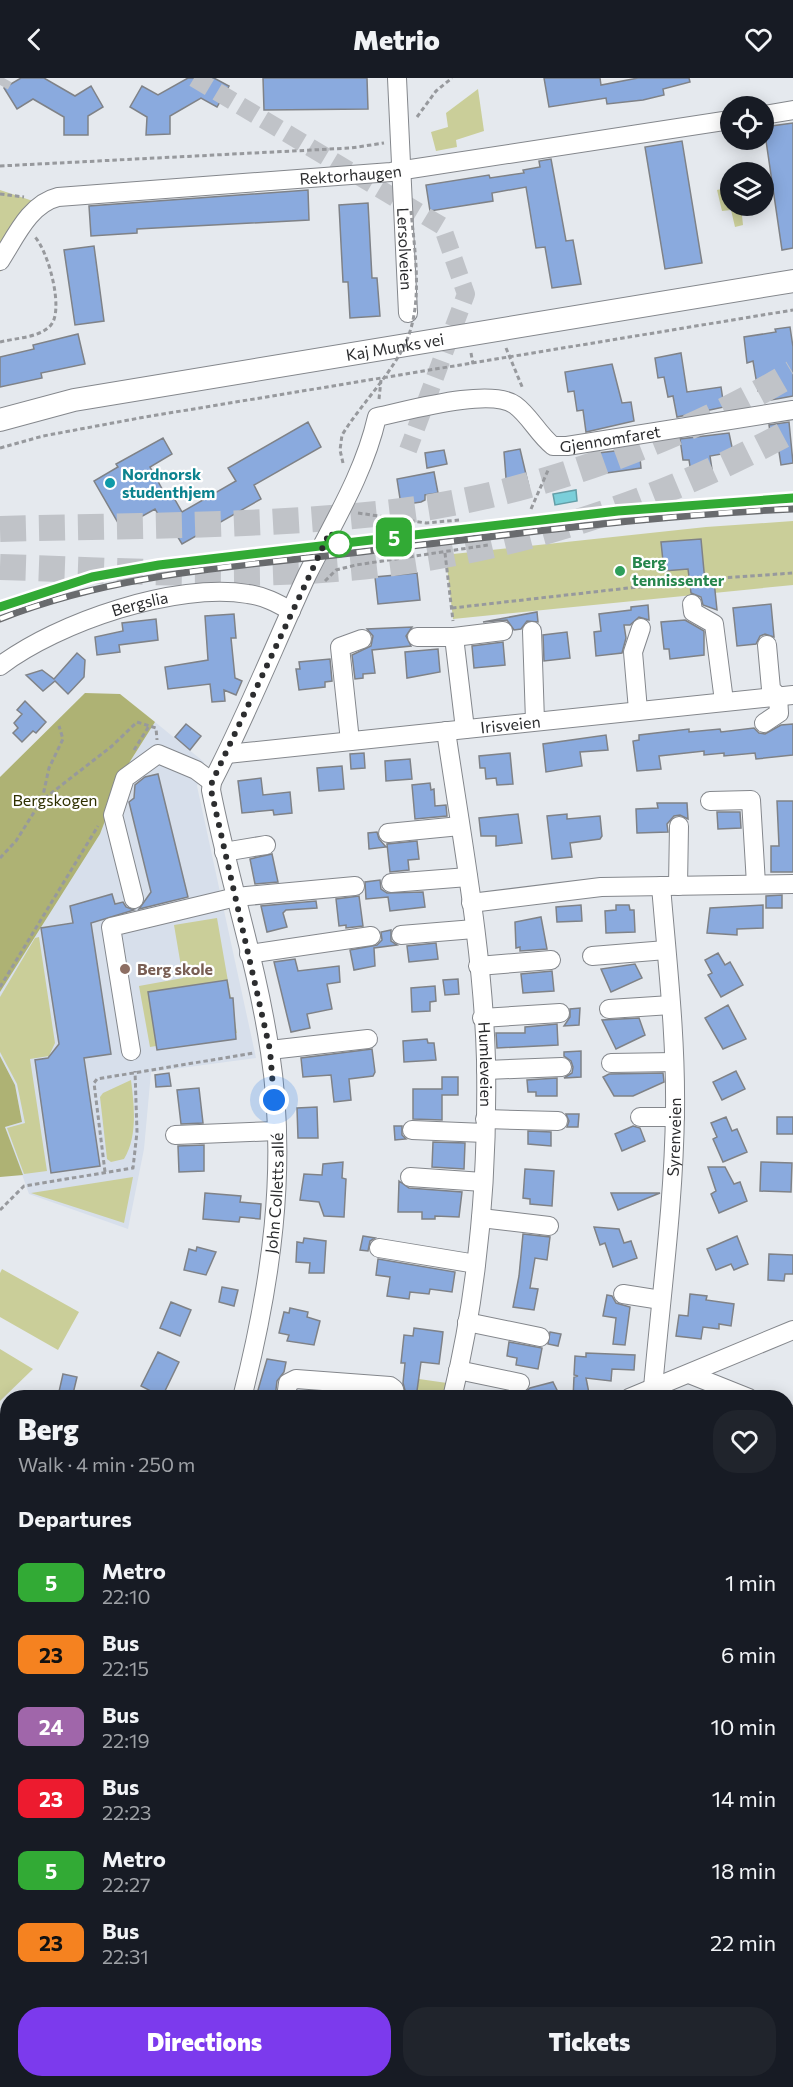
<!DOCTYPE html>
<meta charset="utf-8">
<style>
body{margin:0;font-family:Commissioner,sans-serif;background:#20242c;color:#f1f3f6;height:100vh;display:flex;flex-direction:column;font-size:22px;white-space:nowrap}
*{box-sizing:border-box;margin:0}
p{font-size:20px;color:#9ea1a6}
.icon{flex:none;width:33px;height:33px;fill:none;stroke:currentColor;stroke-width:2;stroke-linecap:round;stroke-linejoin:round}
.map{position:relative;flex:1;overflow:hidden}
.drawer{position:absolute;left:0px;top:1312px;width:794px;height:698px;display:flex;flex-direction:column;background:#171b24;border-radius:24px 24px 0 0;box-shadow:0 3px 15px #0003}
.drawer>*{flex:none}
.badge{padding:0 12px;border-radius:9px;font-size:21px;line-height:39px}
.controls{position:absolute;left:720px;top:18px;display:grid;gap:12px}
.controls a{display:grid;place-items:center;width:54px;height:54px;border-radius:50%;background:#171b24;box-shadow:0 3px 15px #0003;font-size:30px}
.you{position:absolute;width:30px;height:30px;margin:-15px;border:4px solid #fff;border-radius:50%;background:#1a73e8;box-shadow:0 0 0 9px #1a73e833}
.map>.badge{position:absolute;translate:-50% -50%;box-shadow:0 0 0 3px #fff}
h2{padding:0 18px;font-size:22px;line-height:54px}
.round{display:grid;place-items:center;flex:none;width:63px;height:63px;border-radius:24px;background:#20242c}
.head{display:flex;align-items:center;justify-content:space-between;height:102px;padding:0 18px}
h1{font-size:28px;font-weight:800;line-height:45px}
.primary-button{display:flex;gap:12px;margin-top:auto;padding:12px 18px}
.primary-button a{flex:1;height:69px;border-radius:24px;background:#7c3aed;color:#fff;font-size:24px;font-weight:800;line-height:69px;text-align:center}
.primary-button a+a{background:#20242c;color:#f1f3f6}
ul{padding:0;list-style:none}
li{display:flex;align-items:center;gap:18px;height:72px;padding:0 18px}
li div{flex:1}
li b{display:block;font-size:22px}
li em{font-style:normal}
li .badge{min-width:66px;font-weight:700;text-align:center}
header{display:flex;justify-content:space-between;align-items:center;height:78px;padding:0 18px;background:#171b24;font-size:27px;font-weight:800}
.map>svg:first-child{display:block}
</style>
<header><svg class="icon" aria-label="back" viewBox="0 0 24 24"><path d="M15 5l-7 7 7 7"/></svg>Metrio<svg class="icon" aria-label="heart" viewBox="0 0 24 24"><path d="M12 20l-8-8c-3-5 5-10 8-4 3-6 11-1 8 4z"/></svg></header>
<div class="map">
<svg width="793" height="2009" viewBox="0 0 793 2009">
<rect width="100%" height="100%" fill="#e5e9ee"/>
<path fill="#d7dfeb" d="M155,644L204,684L197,708L256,980L151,994L144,1071L128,1151L29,1116L5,1049L22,1044L15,1007L0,978V914L124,693Z
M155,2002H323V2003L318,2009H166L154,2005Z"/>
<path fill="#cace99" d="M478,11L484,53L456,62L457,69L436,73L431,54L448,49L446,35Z
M730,109V128H741L743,147L735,149L731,132L722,133L717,112Z
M0,112L45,127L0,194Z
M793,443V507L453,541L446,480L453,476L706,449Z
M217,840L237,955L150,969L139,908L183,900L174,847Z
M39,859L55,965L49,978L30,981L47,1093L24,1096L7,1050L25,1045L17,1006L0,974V919L35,860Z
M131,1002C134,1026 138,1059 124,1081L111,1084L107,1081L100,1019L103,1015Z
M133,1099L124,1145L31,1115Z
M2,1191L79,1234L58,1272L0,1239V1195Z
M0,1271L33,1291L0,1323Z
M419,1301L447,1305L443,1320H416Z
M786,1441L793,1447V1612L786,1618Z"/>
<path fill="#aeb274" d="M85,615L120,616L155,644L124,693L100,756L0,914V699Z
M0,978L15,1007L22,1044L5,1049L23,1097L0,1099Z
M793,1823V1909L786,1915V1829Z"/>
<path fill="#7bcfda" stroke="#639ea7" stroke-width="1.5" d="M576,412L577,423L555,427L553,416Z"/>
<path fill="#8aaade" stroke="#7f8287" stroke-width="1.5" d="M21,0H44L75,18L91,8L103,29L88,38V57H64V39L33,21L17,31L4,10Z
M188,0H214L229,8L217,29L201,20L170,38V56L146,57L147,39L130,29L142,8L158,17Z
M263,0H367L368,31L264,32Z
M544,0H600L601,7L638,0H689L690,4L663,11L664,17L643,22L607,26L606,20L549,29Z
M793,45V170L782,172L764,49Z
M682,63L702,185L665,191L645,69Z
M551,81L566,163L573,162L581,206L552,210L545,169L536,170L526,109L492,115L493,123L430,133L426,107L489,97L490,100L524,95L523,92L540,89L539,83Z
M308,112L309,142L137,151V155L91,158L89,128Z
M368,125L372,200H377L380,238L350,240L348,204H343L339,127Z
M94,168L104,243L75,247L64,172Z
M790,249L793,269V318L766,323L764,312L758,313L753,283L747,285L744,259L776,254L775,251Z
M78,256L85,286L41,295L42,300L0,309V279L34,271L33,267Z
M681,275L687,314L721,309L724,329L677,339L673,318L668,319L664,299L658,300L655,280Z
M612,286L622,325L631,324L634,343L586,354L583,332L577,333L574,313L568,314L565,294Z
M308,344L321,369L254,407L261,421L182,466L176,456L171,459L155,431L121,450L94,403L118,389L116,386L163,360L172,376L150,389L165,416L170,413L182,434L236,403L228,390Z
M789,344L793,385L781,387L778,367H772L769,347Z
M729,355L733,374L710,378L713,398L692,401L689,382H683L680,361Z
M639,370L641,390L593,397L590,376Z
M520,371L529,409L507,413L504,374Z
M444,372L447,386L427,390L425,375Z
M434,394L438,415L425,417V422L421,424L401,427L397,401Z
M701,461L705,504L714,503L717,532L703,527L701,519L691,515L688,491L664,493L661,464Z
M417,495L420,522L378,526L375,499Z
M771,526L774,559L765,556L760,558L756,566L737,568L733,530Z
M648,527L649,542L639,539L630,547H624L626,560L622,575L596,578L594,554L601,553L599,536L631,532V529Z
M537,534L538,544L527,543L521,551L514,552L507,542L483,544Z
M234,536L236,560H231L235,600L242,603L236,617L224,612L225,623L212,624L210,606L168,611L165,589L208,582L205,538Z
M156,541L158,562L119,567L120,574L97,577L95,559L123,553L122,545Z
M685,542L704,553V577L670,581L669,571H664L661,544Z
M412,549L406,558L411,568L372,572L375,595L363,596V600L355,601L352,577L371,568L373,558L367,551Z
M567,554L570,580L544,583L543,557Z
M503,564L505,587L474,590L472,568Z
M438,571L440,594L407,600L405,574Z
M77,575L85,582L84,599L68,616L55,603L43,613L26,597L42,592L54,601Z
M330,581L332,603L325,604V609L299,612L296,591H300L299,584Z
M25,623L46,644L36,655L33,653L22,664L13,655L18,650L14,645L22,636L17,632Z
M186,646L201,658L190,672L175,659Z
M793,646V677L756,681L755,675L724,678V675L704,677V673L659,678L661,691L637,693L633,663L639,662V657L689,651V654L720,651L721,654L754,650L759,655L765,656L781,647Z
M606,657L608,672L580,674L582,688L546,694L543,666Z
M364,675L365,690L351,691L350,676Z
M510,675L513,706L497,707L496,700L486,701L485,690H480L479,678Z
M410,681L412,701L386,703L385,683Z
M342,688L344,711L319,713L317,690Z
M158,696L188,819L139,831L151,814L129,724L134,720L135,707L145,699Z
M261,700L263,717L290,714L292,735L274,737L273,732L242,735L238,703Z
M430,705L431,712L434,711L435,728L446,727L447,738L415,741L412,707Z
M777,723H793V794H771V768H779Z
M657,725H687L688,741L680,737L674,738L667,746L668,754L637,755L636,731L658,730Z
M717,734H740L741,750L718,751Z
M518,736L522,765L496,768V758H481L479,740Z
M567,736V741L600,738L602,758L600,761L570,765L572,779L552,781L547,738Z
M377,754L379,761L386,769L369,771L368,755Z
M417,763L419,781L408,782L409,792L390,794L387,766Z
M272,776L278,804L255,806L250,781Z
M380,802L381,811L387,815L423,814L425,829L390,833L388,819L366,821L365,804Z
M112,816L115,826L123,824L126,829L134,832L91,845L111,976L84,980L100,1088L51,1095L35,982L48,980L59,966L41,850L73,845L70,828Z
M782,817V830H766V818Z
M359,818L363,848L346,850V847L339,848L336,821Z
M316,823L317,830L286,832L283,835L287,849L267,854L261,828Z
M581,827L582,843L557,844L556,829Z
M616,827H629L630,832H634L635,854L606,855L605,833L616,832Z
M763,827V850L737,851V857L707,855L710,830Z
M541,839L547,871L520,873V869L516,870L515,844Z
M391,852V863L397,867L374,870L375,888L354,892L350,872L377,867L382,862L381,854Z
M436,865L438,881L409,884L407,868Z
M718,875L725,887L730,884L743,907L721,919L708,897L712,895L705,882Z
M295,881L298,893L339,888L340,904L327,906L332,931L307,936L310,950L291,954L274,884Z
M635,886L642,900L611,914L601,891Z
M552,893L554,913L523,915L521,896Z
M458,901L459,916L445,917L443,902Z
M227,902L230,920H233L236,961L157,972L148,914Z
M435,908L436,923L430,924V933L412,934L411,910Z
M728,927L746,961L723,971L705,940Z
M580,930L579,947L564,948L570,939V931Z
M639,940L645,957L616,971L602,942Z
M557,946L558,967L497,970L496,955H525V949Z
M427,961L428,965H434L436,982L404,984L403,963Z
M372,971L375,994L373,998L349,1001L351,1022L334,1024L331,997L303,999L301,980Z
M581,973V999L564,1000L572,995L573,989L571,983L564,978V974Z
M736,993L745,1011L722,1022L713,1004Z
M169,995L171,1008L156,1009L155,997Z
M663,995L664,1004L633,1018H614L603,999L609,996Z
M442,999H458V1017H442V1042L413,1041V1011H442Z
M557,1000V1018H536V1014H528L527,1002Z
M199,1010L203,1045L181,1046L177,1012Z
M317,1029L318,1060H298L297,1030Z
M566,1036H579L578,1049H567L569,1043Z
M726,1039L732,1053L737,1051L747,1074L723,1084L713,1061L717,1059L711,1045Z
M777,1039H793V1056H777Z
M394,1048H402V1057L406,1061L395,1062Z
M633,1048L640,1050L645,1063L622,1073L615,1056Z
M528,1053L551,1054V1068L528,1066Z
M433,1064L465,1065L464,1091L432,1089Z
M204,1067V1093L179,1094L178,1068Z
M343,1084L342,1100L346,1101L344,1139L324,1138L319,1124L300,1122L304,1096L322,1097L323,1086Z
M761,1084L792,1085L791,1114L760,1113Z
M708,1089H725L734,1106L740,1104L747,1123L719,1135L711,1116L716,1113Z
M525,1091L554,1093L552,1128L530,1126V1121L523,1120Z
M399,1103L409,1110L462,1114L459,1139L435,1138V1141H422V1134H398Z
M205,1115L241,1118L240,1124L261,1126L260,1141L240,1139L239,1144L203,1141Z
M611,1115H660L618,1132Z
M594,1149L619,1151L624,1165L631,1163L637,1180L613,1189L605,1165L600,1167Z
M523,1156L550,1159L547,1182L535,1180L530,1210L538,1211L534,1232L513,1229L519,1198Z
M363,1158L375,1160L370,1163L368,1173L360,1172Z
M737,1158L748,1186L734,1192L731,1186L716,1192L707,1171Z
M304,1160L326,1163L324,1195H309L310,1185L296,1184L297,1164L303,1165Z
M197,1169L216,1174L206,1197L184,1192L189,1171L196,1173Z
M769,1176L793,1177V1196H785L784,1203L768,1202Z
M378,1181L455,1194L452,1214L430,1211L429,1216L410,1214L409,1221L387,1218L390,1199L376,1197Z
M222,1209L238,1212L234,1228L219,1224Z
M690,1216L707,1218L706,1222L734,1226L731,1248L719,1246V1251L703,1249L701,1261L676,1258L679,1237L688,1238Z
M607,1217L612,1218L616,1225L630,1229L625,1267L613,1266L616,1240L603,1238Z
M171,1224L191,1232L180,1258L160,1250Z
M290,1230L308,1234L307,1239L320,1243L314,1267L287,1263L289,1257L279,1255L284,1234L289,1235Z
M414,1250L443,1254L442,1263L439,1286L421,1284L416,1320H407L403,1305L405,1285H401L404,1257L413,1258Z
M550,1254L561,1256L558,1268L548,1266Z
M509,1264L542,1270L538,1291L516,1287L517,1280L507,1278Z
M158,1274L179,1284L162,1319L141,1308Z
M586,1275L635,1277L634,1292L612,1291L611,1303L586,1300L590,1320H573L574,1299L578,1298L574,1297L575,1278L586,1279Z
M267,1281L286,1284L284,1294L277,1303L275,1320L256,1319Z
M63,1296L77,1299L72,1320L58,1318Z
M553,1304L561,1320H508V1315L523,1316L530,1310Z"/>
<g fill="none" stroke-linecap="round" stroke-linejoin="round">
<path stroke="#c0c3c8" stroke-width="18" stroke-dasharray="18 9" stroke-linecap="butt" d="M194,0L442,148L466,216L408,372
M0,7L4,0"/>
<path stroke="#c0c3c8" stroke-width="26" stroke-dasharray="26 13" stroke-linecap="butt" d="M0,451C134,447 269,449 402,433C532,417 681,362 793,295
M0,489C135,493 274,503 408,483C544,463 673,417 793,352"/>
<g stroke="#84878c" stroke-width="20">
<g id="minor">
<path id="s1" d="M397,0L408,235"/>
<path d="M764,37L793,32"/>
<path id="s2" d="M0,183C15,160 29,126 58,119L391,94L730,42"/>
<path d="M692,526L693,534L714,546L724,623"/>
<path d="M532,553L535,643"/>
<path d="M417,559H454L503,553"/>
<path d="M454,559L465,651"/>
<path id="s3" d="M0,588C58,544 176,504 248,516C264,518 277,525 291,533"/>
<path d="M638,632L633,574L641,550"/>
<path d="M764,645L779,635L778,618L771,611L767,567"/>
<path id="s4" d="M446,653C462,762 483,872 486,982C488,1095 479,1210 452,1320"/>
<path d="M350,663L340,569L362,561"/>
<path id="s5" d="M227,676L793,617"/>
<path d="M710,723L751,722L756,806"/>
<path d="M388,755L460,748"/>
<path d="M224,774L266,767"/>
<path d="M391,805L468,799"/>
<path d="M678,808L679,748"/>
<path d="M134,821L113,737L125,700L158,676L196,692L212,704"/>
<path d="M471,825L601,809L793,806"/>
<path d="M401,857L474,851"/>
<path d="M249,876L371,858"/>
<path d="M592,878L666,872"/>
<path d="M478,888L551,882"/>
<path d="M609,931L671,927"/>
<path d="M482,940L560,935"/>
<path d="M270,972L368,961"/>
<path d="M131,973L111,849L236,819L355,808"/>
<path d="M611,985L674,984"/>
<path d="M486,992L562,989"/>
<path d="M640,1039H675"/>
<path d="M485,1041L558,1043"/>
<path d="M412,1052L485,1055"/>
<path d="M175,1057L276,1053"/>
<path d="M410,1099L483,1104"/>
<path d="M481,1140L549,1148"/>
<path d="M379,1170L476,1186"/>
<path d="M623,1216L661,1222"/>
<path d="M467,1244L540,1259"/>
<path d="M458,1292L520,1305"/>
<path d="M689,1296L749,1320"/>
<path id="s6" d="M653,1310C661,1217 674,1125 675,1032C676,957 667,882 661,808"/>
<path id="s7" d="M242,1320C271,1206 288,1091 270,974C257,885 228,799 211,712L212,704C247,637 275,566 307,497C333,445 364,396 377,339C407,333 490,309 515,327C530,338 538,356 553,368H567L793,332"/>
<path d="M286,1320L288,1305L296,1301L390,1308L394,1311L396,1320"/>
<path d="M629,1320L793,1252"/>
<path d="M786,1335L793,1338"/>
<path d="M0,1556L8,1548"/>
<path d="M786,1630L793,1623"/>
<path d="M786,1925L793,1919"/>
<path d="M0,1961L8,1950"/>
<path d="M758,2002L793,2008"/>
<path d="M488,2009L492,2002"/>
</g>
</g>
<g stroke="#84878c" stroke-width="24">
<g id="major">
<path id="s8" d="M0,342L74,322L793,203"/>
</g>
</g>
<path stroke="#97999d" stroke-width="3" stroke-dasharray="4.5 3" stroke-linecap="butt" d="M417,39L436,13L452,0
M0,88L351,70L384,65
M0,116L24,119
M0,264C15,260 37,260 49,249C66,236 48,171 34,158
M506,270L523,311
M471,275L473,286
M379,321L381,302
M0,370L43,358L145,339L793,232
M358,435L426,445L459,442
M445,475L453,543
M325,503L336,492L356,487L488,467
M452,530L708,501L793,495
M134,672L149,648
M42,722L49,690L63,661L59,648
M0,780L16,763L41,723L112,668L137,644L156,650L157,662
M0,909L98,748
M105,1094L94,1005L97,1001L254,975
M0,1132L24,1108L133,1090L137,1054L135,993
M786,1420L793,1399
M786,1452L793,1458
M786,1554L793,1543
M786,1586L793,1579
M680,2009L699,2002"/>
<use href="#minor" stroke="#fff" stroke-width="18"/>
<use href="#major" stroke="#fff" stroke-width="22"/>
<g stroke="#696b6e" stroke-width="7">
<path id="rail" d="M0,529C111,483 233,478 351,464C498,447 645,427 793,420
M0,541C118,494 244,488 369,473C510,457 651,437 793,431"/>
</g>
<use href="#rail" stroke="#fff" stroke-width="4.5" stroke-dasharray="14" stroke-linecap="butt"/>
<path stroke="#97999d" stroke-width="3" stroke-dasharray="4.5 3" stroke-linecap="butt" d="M343,385L340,372L342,357C360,328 384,304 401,274C425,233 415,177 411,133
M531,431L549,390"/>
</g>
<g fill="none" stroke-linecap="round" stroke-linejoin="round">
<g stroke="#fff" stroke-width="14">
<path id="line" d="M0,529L92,499L159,487L618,433L793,420"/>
</g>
<use href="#line" stroke="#32aa35" stroke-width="9"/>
<path stroke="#2c2d2f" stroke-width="6" stroke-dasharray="0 10.8" d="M274,1022L270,972L211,712L212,704L330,454L339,466"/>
</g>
<circle fill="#0f9aa8" stroke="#fff" stroke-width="2" cx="110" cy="405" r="6"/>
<circle fill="#fff" stroke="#32aa35" stroke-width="3" cx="339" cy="466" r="12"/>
<circle fill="#2e9e5b" stroke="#fff" stroke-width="2" cx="620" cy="493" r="6"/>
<circle fill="#8d6e63" stroke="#fff" stroke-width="2" cx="125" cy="891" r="6"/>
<g text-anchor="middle" stroke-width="4.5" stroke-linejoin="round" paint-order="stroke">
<g font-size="16" fill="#2c2d2f" stroke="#fff">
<text dy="6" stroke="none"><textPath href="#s2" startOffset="382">Rektorhaugen</textPath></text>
<text dy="6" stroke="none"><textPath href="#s1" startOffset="171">Lersolveien</textPath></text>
<text dy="6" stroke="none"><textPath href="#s8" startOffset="402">Kaj Munks vei</textPath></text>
<text dy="6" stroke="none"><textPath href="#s7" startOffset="1282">Gjennomfaret</textPath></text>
<text dy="6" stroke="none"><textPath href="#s3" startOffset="154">Bergslia</textPath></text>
<text dy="6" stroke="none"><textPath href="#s5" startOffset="285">Irisveien</textPath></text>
<text dy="6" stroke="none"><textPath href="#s4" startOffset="336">Humleveien</textPath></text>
<text dy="6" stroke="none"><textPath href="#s6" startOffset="252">Syrenveien</textPath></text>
<text dy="6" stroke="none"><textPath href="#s7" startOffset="208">John Colletts allé</textPath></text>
</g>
<g font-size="16" font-weight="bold" fill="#0d838f" stroke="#fff" text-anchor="start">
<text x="122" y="402">Nordnorsk<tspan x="122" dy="18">studenthjem</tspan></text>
</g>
<g font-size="16" font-weight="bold" fill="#27864d" stroke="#fff" text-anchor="start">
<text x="632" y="490">Berg<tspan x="632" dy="18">tennissenter</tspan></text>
</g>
<g font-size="16" fill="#2e3000" stroke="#fff">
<text x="55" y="728">Bergskogen</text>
</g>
<g font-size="16" font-weight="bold" fill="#785e54" stroke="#fff" text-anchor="start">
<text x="137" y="897">Berg skole</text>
</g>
</g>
</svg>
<div class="controls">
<a><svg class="icon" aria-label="locate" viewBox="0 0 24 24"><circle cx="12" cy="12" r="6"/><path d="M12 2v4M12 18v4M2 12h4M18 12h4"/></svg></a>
<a><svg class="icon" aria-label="layers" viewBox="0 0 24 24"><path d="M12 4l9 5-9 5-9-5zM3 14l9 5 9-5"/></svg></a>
</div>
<div class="you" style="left:274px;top:1022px"></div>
<b class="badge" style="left:394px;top:459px;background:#32aa35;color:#fff">5</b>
<section class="drawer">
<div class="head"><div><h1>Berg</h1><p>Walk · 4 min · 250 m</p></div><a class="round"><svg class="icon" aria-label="heart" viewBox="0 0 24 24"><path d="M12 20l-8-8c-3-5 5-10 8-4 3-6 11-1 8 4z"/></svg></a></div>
<h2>Departures</h2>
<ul>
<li><span class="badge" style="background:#32aa35;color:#fff">5</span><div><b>Metro</b><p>22:10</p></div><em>1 min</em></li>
<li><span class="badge" style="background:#f58220;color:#111">23</span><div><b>Bus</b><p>22:15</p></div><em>6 min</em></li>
<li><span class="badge" style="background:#a066aa;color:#fff">24</span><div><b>Bus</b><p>22:19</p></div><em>10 min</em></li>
<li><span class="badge" style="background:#ed1b2f;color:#fff">23</span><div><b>Bus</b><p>22:23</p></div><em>14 min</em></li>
<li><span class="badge" style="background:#32aa35;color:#fff">5</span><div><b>Metro</b><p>22:27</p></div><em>18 min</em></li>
<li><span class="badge" style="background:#f58220;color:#111">23</span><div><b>Bus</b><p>22:31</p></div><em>22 min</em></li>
</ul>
<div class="primary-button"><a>Directions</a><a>Tickets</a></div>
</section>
</div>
